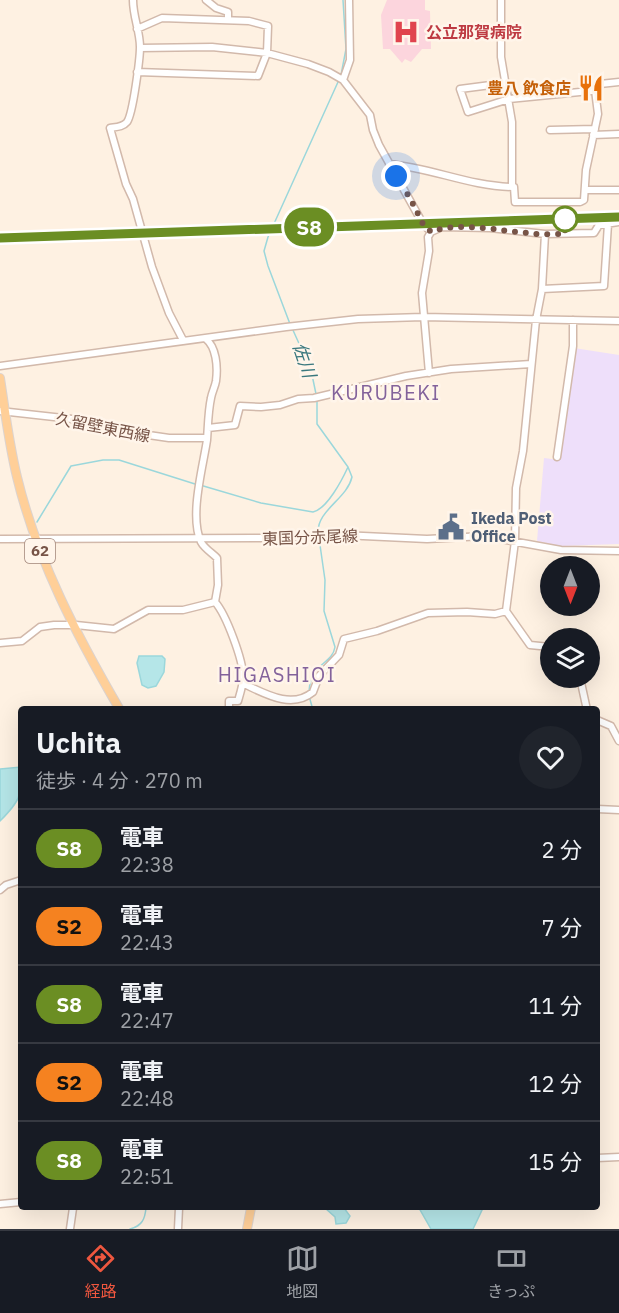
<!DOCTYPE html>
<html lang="ja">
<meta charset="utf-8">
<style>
body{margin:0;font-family:"IBM Plex Sans","Noto Sans JP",sans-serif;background:#20242c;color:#f1f3f6;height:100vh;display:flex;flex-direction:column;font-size:22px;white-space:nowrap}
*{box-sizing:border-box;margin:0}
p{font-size:20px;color:#9ea1a6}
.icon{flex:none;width:33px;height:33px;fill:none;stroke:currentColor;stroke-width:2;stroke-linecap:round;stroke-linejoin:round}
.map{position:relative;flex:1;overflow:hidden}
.panel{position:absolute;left:18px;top:706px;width:582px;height:504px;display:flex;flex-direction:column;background:#171b24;border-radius:6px;box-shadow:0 6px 24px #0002}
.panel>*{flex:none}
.badge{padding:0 12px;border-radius:20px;font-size:21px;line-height:39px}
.needle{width:39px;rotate:180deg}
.fabs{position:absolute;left:540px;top:556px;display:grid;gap:12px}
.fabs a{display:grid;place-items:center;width:60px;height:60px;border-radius:50%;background:#171b24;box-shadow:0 6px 24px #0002;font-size:30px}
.you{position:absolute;width:30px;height:30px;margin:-15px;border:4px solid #fff;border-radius:50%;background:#1a73e8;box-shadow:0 0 0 9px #1a73e833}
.map>.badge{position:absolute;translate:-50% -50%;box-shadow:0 0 0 3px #fff}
.round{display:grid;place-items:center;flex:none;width:63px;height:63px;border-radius:32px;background:#20242c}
.overview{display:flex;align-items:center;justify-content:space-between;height:102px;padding:0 18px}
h1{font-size:28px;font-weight:700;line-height:45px}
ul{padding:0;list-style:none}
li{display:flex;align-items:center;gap:18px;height:78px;padding:0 18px;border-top:2px solid #363941}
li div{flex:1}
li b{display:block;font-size:22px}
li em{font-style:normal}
li .badge{min-width:66px;font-weight:700;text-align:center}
.tabs{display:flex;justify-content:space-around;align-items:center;height:84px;border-top:2px solid #363941;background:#171b24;font-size:16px;color:#9ea1a6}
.tabs a{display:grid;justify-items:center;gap:3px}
.tabs .active{color:#ef573f}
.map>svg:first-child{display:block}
</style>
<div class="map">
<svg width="619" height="1229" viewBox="0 0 619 1229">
<rect width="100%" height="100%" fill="#fef1e2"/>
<path fill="#eedffa" d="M574,348L619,355V544L561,546L537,541L544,458L559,460Z"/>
<path fill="#fcd5dd" d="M387,0H425V10L430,11L431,49H422L411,62L405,59L402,63L390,49H383L381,15Z"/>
<path fill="#b5e6e8" stroke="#9bd7db" stroke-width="1.5" d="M139,656H162L165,659L164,672L156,686L148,688L142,685L137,663Z
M21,767C21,797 21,800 0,821V769Z
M325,1208H344L350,1216L346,1223L336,1224L335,1217Z
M419,1208H483L473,1229H431Z"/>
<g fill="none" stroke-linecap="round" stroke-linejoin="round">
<path stroke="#9bd7db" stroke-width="1.5" d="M341,75L346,49L343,0
M290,324L268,266L264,251L268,237L338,82
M292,328L311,370L316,394
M317,398V424L348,467L352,477C347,499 317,510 318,533
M200,485L261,503L313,512C327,509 342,480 348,467
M37,522L71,466L103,460H119L195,484
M309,691C311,662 332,665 335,647L324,611L325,580L319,538
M309,696L313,710
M130,1229C142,1226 145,1219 146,1208"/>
<g stroke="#d2b9ab" stroke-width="9">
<path id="minor" d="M133,0C133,17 140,31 140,47C140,58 133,114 127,122C123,127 116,127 110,128L126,184L133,199L152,267L169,313L183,340
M206,0L216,8L228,12V20
M501,0V57L512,122V187H514L515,202H580L584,200L586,170L598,114L595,90
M137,29L162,18L249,21L268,26L267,53L258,76L137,72
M140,48L212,47L267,53L308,64L329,72L343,80L370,115L373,130L379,145L423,224L431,232
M343,80L350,60L349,0
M506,83L460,89L468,112L509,99L590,91L595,90L600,84L619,82
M550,130L595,129
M593,135L619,134
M389,164C432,168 469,186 512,187
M585,190H619
M545,234L542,289L536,320L523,451L516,488L515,541L506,611L530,645L550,647
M542,289L604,286L608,224
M206,339C216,347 218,366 216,381C215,387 212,392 211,398C208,412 208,427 207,440C203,467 189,516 201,542C204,548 212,553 217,558L218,585L215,602C226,614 244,662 243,678C243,685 240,694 238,701H229V710
M0,366L286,327L358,319L423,317L619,321
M429,373L422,293L429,251L428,237L431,232L442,227L490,228L545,234L594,233L599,225L619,222
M0,411L99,422L128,432L169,438H207
M208,428L235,425L240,406L261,407L280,405L298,399L314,398L406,376L451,369L531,364
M557,457L573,346V320
M0,539L277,538L342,535L427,539L484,536L561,550L619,551
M0,643L22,641L40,627L54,625H76L114,629L148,610H183L215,602
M580,678L587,710
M242,683C264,693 291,710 313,692L319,676L339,655L344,639L377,631L428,613L467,612L495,614L506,611
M597,720L611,726L619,741
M597,809L619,810
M0,890L6,885L21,880
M597,1158L619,1157
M0,1204L21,1202
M70,1229L73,1208
M178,1229L179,1208"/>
</g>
<g stroke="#dcd3cf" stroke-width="10">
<path id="major" d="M0,378C5,411 9,444 17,477C37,560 77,636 120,710
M247,1229L251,1208"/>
</g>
<use href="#minor" stroke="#fff" stroke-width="6"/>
<use href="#major" stroke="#ffcf98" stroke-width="8"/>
<path stroke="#b2a0c8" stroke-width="1.5" stroke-dasharray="9 6" stroke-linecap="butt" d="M0,238L619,217"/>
</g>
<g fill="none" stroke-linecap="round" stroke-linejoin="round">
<g stroke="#fff" stroke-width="14">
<path id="line" d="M0,238L619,217"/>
</g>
<use href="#line" stroke="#6b8e23" stroke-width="9"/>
<path stroke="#775447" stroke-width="6" stroke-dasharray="0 10.8" d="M396,176L411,200L423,224L431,232C458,221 499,231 528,233C540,235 553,234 565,234V219"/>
</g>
<defs>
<g id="hospital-bare" transform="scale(2.07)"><path d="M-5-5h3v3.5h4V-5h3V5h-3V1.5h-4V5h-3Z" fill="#e0444e" stroke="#fff5ea" stroke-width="2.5" paint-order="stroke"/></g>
<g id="restaurant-bare" transform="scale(2.07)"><path d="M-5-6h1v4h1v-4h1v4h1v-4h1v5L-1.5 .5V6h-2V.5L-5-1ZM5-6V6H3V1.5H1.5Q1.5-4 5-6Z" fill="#e8710a" stroke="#fff5ea" stroke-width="2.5" paint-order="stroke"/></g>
<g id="civic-bare" transform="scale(2.07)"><path d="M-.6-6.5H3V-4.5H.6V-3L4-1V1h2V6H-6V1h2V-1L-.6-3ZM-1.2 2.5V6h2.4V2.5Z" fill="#5c6f8a" stroke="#fff5ea" stroke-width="2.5" paint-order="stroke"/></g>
</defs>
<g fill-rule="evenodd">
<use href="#hospital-bare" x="406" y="32"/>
<use href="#restaurant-bare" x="591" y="88"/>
<use href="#civic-bare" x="451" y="527"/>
</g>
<circle fill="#fff" stroke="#6b8e23" stroke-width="3" cx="565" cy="219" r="12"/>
<g text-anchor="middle" stroke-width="5" stroke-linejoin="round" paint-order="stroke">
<rect fill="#fff5ea" stroke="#a08478" stroke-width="1.5" x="25" y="539" width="30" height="24" rx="4.5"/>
<g font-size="15" font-weight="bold" fill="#775447">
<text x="40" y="556">62</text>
</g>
<g font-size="16" font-weight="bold" fill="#be3a42" stroke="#fff5ea" text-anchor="start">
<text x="426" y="38">公立那賀病院</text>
</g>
<g font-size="16" font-weight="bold" fill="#c56008" stroke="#fff5ea" text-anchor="end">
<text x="571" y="94">豊八 飲食店</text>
</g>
<g font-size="16" fill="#775447" stroke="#fff5ea">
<text transform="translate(103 427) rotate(11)" y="6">久留壁東西線</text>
<text transform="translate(310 537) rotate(-2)" y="6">東国分赤尾線</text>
</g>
<g font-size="16" font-weight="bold" fill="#4e5e75" stroke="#fff5ea" text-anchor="start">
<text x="471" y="524">Ikeda Post<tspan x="471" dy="18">Office</tspan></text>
</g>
<g font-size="18" font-style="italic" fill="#3a787e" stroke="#fff5ea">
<text transform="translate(304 360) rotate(71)" y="6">佐川</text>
</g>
<g font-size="20" letter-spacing="1.5" fill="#83629b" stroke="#fff5ea">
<text x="386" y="400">KURUBEKI</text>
<text x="277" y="682">HIGASHIOI</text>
</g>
</g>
</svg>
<div class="fabs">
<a><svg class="needle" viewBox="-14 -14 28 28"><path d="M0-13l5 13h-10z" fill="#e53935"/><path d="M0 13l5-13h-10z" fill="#9ea1a6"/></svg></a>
<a><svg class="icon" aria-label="layers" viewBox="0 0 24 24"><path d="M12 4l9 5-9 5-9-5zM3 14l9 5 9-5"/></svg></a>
</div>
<div class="you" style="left:396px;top:176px"></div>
<b class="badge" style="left:309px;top:227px;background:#6b8e23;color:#fff">S8</b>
<section class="panel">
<div class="overview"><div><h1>Uchita</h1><p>徒歩 · 4 分 · 270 m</p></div><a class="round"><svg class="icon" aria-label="heart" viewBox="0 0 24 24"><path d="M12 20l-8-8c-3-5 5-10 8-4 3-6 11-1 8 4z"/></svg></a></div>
<ul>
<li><span class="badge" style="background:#6b8e23;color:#fff">S8</span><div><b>電車</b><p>22:38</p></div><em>2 分</em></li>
<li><span class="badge" style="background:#f58220;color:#111">S2</span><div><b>電車</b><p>22:43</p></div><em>7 分</em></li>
<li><span class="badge" style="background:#6b8e23;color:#fff">S8</span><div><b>電車</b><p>22:47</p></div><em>11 分</em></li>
<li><span class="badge" style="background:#f58220;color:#111">S2</span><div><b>電車</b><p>22:48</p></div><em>12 分</em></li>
<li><span class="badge" style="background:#6b8e23;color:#fff">S8</span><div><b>電車</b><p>22:51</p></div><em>15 分</em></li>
</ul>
</section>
</div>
<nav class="tabs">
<a class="active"><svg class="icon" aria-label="directions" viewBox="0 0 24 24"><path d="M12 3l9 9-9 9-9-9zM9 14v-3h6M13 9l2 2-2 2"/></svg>経路</a>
<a><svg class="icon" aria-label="map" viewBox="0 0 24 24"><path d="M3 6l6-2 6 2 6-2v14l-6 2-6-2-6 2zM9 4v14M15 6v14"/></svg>地図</a>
<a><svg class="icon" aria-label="tickets" viewBox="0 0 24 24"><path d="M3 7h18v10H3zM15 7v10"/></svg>きっぷ</a>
</nav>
